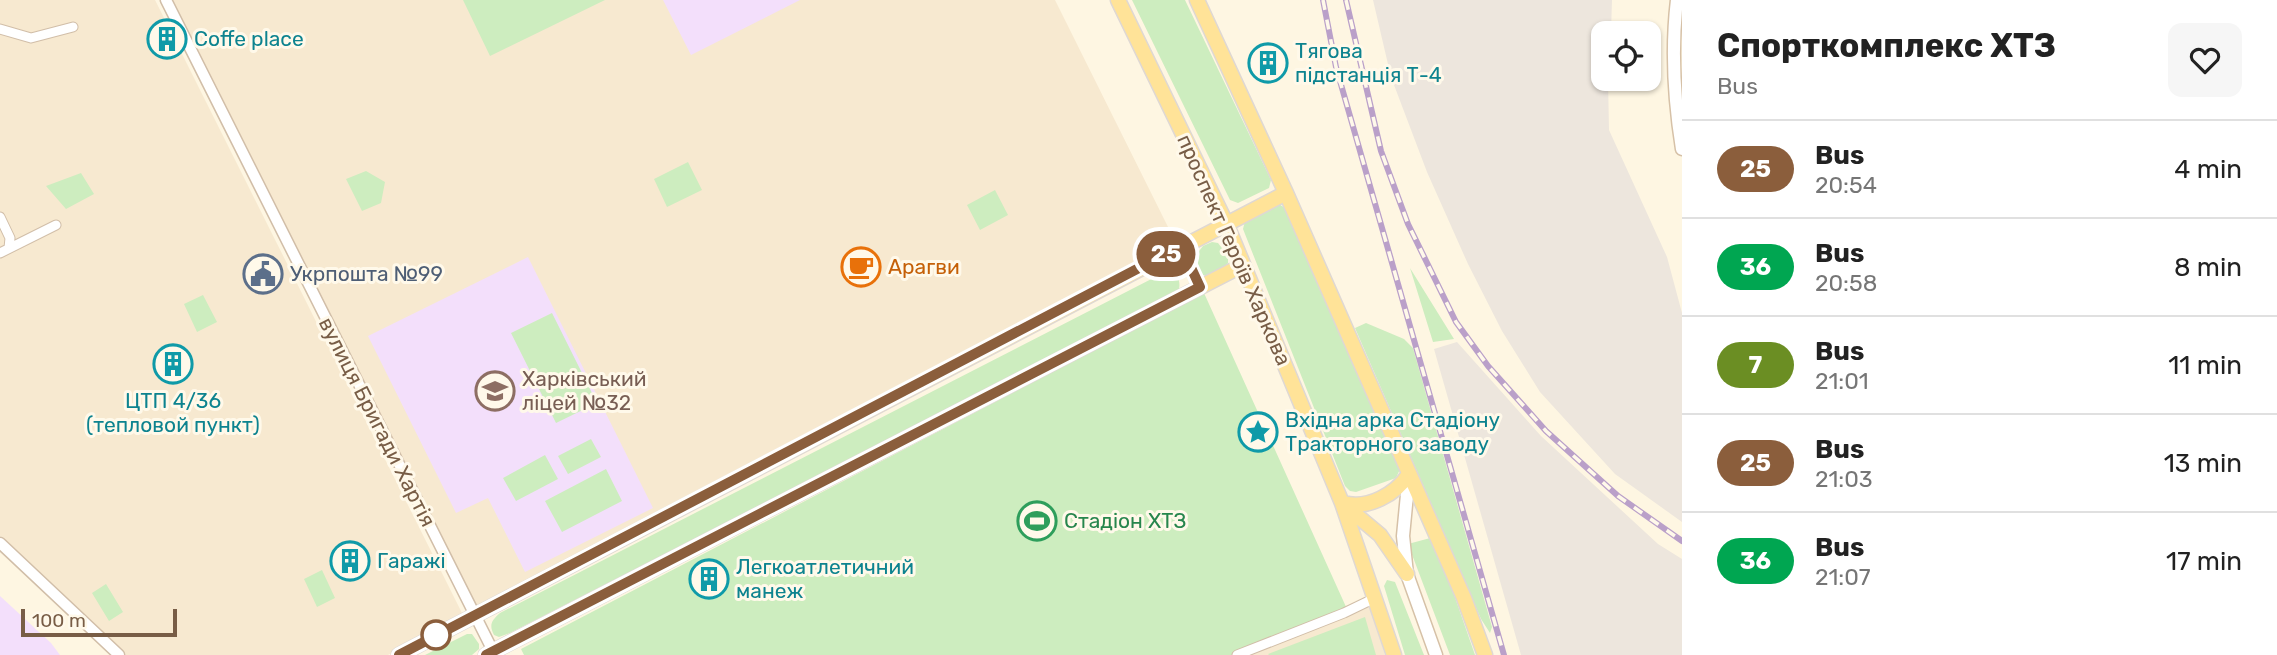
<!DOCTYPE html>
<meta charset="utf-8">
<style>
body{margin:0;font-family:Rubik,sans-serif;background:#f6f6f6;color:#222;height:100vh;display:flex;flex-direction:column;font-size:26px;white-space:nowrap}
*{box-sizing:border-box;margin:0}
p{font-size:23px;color:#767676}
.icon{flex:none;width:38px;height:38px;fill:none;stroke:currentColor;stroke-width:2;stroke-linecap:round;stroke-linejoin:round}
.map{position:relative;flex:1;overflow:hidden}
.details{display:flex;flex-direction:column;background:#fff;width:595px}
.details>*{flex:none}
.badge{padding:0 14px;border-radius:23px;font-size:24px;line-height:46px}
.controls{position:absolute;left:1591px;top:21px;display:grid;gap:14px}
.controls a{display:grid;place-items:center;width:70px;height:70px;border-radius:14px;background:#fff;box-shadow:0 2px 5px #0004;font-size:35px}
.scale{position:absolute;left:21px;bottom:18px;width:156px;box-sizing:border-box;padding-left:7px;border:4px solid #785d46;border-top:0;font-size:19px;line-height:24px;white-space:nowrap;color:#785d46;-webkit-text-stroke:5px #fff9ea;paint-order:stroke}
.map>.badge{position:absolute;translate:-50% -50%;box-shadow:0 0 0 4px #fff}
.round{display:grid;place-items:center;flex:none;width:74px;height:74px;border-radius:14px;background:#f6f6f6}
.summary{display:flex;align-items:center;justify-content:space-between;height:119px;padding:0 35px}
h1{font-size:33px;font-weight:700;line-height:52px}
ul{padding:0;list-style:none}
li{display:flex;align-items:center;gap:21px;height:98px;padding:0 35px;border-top:2px solid #e0e0e0}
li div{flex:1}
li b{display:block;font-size:26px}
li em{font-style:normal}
li .badge{min-width:77px;font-weight:700;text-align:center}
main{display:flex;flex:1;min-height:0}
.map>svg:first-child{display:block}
</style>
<main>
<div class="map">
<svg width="1682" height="655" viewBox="0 0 1682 655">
<rect width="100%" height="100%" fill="#fef6e2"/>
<path fill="#f7e9d0" d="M0,0H155L463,615L388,655H126L0,536Z
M171,0H1055L1176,243L475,608Z
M1370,606L1385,655H1246Z"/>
<path fill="#ede6dd" d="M1373,0H1612L1611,33H1603V79H1608L1609,130L1667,257L1682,313V522L1615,474L1540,392L1502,331L1468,264L1427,172L1391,77Z
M1457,342L1541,436L1658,544L1682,559V655H1521L1434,349Z"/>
<path fill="#f3dffb" d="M663,0H800L691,55Z
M528,257L653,508L525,572L488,498L456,513L368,336Z
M0,596L51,643L60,655H0Z"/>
<path fill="#cdedbf" d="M463,0H605L490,56Z
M1132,0H1185L1271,180L1269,188L1238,203L1230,200Z
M688,162L702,190L667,207L654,179Z
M366,171L385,182L381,203L362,211L346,179Z
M81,173L94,194L66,209L46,186Z
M995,190L1008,215L980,230L967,205Z
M1275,202L1287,209L1401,467L1396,478L1356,492L1350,491L1345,486L1243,229L1245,221Z
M1212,242L1218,243L1228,256V263C1222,271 1213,277 1203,275L1196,263V255L1203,246Z
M1410,268L1454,339L1433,342Z
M1167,271C1176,272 1181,279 1179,289L1174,294L510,633L499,637L494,635C489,625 491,621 500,613Z
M1204,293L1347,609L1238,655H524L521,649Z
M203,295L217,322L197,332L184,304Z
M552,313L597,403L556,423L511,333Z
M1366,323L1404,339L1413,348L1492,627L1490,633L1481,619L1355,328Z
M591,439L601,457L568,474L558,456Z
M545,455L558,479L516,501L503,478Z
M606,469L622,501L562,532L545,501Z
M1434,537L1475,655H1450L1408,544Z
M322,570L335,598L317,607L304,579Z
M1387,580L1395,582L1424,655H1405L1384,586Z
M106,584L123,612L109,621L92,593Z
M1365,617L1376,655H1269L1268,654Z
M467,634H472L479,644V649L472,655H425Z"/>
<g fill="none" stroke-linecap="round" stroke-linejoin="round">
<g stroke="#d1bea8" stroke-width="11">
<path id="minor" d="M0,29L31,38L73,27
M0,217L10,238L9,248
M0,253L56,225
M1237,655L1344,613L1375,598"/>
</g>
<g stroke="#d1bea8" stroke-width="13">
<path id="tertiary" d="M166,0L495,655
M0,543L119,655"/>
</g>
<g stroke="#d6c1a7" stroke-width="15">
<path id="secondary" d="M1677,0C1671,50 1674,99 1682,149
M1409,474L1403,536L1407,574L1436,655"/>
</g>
<g stroke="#dfd8d3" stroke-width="17">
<path id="primary" d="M1118,0L1226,223L1342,503L1394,655
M1197,0L1286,193L1464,598L1485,655
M1343,503C1368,510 1396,494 1409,474
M1343,504L1380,535L1407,574
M399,655L1286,193
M486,655L1243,265"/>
</g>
<use href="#minor" stroke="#fff" stroke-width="9"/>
<use href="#tertiary" stroke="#fff" stroke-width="10"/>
<use href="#secondary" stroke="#fff" stroke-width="12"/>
<use href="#primary" stroke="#ffe398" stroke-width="14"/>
<g stroke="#baa0c9" stroke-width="6">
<path id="rail" d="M1323,0L1336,67L1504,655
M1346,0L1381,151L1408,224L1456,322L1488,366L1546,431L1618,496L1682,541"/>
</g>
<use href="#rail" stroke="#fff9ea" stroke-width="3.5" stroke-dasharray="10" stroke-linecap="butt"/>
</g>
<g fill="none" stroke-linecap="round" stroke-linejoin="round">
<g stroke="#fff" stroke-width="16">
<path id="line" d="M399,655L1181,246L1200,287L486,655"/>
</g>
<use href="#line" stroke="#8b5e3c" stroke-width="10"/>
</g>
<defs>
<g id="building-ring" transform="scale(2.0125)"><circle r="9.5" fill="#fff9ea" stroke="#0f9aa8" stroke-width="1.5"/><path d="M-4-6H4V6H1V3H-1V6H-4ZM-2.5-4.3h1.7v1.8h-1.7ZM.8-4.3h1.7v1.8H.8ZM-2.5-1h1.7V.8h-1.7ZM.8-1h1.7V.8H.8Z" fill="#0f9aa8"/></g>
<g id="cafe-ring" transform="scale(2.0125)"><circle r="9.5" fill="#fff9ea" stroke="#e8710a" stroke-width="1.5"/><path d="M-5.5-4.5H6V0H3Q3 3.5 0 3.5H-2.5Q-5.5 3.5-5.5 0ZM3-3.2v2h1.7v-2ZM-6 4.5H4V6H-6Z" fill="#e8710a"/></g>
<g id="civic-ring" transform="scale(2.0125)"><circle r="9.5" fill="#fff9ea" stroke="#5c6f8a" stroke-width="1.5"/><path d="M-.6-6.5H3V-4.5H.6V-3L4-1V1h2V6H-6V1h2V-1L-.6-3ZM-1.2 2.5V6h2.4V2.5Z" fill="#5c6f8a"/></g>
<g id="school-ring" transform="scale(2.0125)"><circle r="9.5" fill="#fff9ea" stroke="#8d6e63" stroke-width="1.5"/><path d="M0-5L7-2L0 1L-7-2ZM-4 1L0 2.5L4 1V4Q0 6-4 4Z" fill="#8d6e63"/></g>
<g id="sight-ring" transform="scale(2.0125)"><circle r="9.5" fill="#fff9ea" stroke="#0f9aa8" stroke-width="1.5"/><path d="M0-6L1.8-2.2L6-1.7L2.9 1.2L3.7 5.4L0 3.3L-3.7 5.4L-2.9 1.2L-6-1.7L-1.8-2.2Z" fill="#0f9aa8"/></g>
<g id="stadium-ring" transform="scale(2.0125)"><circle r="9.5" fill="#fff9ea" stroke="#2e9e5b" stroke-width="1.5"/><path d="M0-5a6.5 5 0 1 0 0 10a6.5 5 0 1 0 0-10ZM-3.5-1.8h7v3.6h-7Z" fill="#2e9e5b"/></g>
</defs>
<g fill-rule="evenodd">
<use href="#building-ring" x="167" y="39"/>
<use href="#building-ring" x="1268" y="63"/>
<use href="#cafe-ring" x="861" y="267"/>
<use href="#civic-ring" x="263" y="274"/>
<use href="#building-ring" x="173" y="364"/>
<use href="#school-ring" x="495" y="391"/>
<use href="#sight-ring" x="1258" y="432"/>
<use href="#stadium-ring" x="1037" y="521"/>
<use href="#building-ring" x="350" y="561"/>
<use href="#building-ring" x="709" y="579"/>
</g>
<circle fill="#fff" stroke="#8b5e3c" stroke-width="3.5" cx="436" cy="635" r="14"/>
<g text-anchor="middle" stroke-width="6" stroke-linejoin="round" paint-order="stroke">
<g font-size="21" fill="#0d838f" stroke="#fff9ea" text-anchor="start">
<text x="194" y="46">Coffe place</text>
<text x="1295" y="58">Тягова<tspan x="1295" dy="24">підстанція Т-4</tspan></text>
<text x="173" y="408" text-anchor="middle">ЦТП 4/36<tspan x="173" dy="24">(тепловой пункт)</tspan></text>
<text x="1285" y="427">Вхідна арка Стадіону<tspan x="1285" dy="24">Тракторного заводу</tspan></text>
<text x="377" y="568">Гаражі</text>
<text x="736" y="574">Легкоатлетичний<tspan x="736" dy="24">манеж</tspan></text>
</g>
<g font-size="21" fill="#785d46" stroke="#fff9ea">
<text transform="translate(1234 250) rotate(66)" y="7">проспект Героїв Харкова</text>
<text transform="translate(377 422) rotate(63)" y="7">вулиця Бригади Хартія</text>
</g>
<g font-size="21" fill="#c56008" stroke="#fff9ea" text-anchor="start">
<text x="888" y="274">Арагви</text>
</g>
<g font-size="21" fill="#4e5e75" stroke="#fff9ea" text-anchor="start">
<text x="290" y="281">Укрпошта №99</text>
</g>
<g font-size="21" fill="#785e54" stroke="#fff9ea" text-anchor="start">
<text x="522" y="386">Харківський<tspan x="522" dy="24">ліцей №32</tspan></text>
</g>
<g font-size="21" fill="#27864d" stroke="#fff9ea" text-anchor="start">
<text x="1064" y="528">Стадіон ХТЗ</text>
</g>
</g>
</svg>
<div class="controls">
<a><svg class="icon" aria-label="locate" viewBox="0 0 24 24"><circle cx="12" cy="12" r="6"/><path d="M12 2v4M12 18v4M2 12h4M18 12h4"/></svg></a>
</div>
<div class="scale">100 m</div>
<b class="badge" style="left:1166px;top:254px;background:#8b5e3c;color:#fff">25</b>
</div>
<section class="details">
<div class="summary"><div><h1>Спорткомплекс ХТЗ</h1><p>Bus</p></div><a class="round"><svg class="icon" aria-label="heart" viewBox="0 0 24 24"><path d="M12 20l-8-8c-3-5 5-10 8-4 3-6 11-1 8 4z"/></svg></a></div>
<ul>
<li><span class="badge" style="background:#8b5e3c;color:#fff">25</span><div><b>Bus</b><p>20:54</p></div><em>4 min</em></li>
<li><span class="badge" style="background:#00a651;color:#fff">36</span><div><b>Bus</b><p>20:58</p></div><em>8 min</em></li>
<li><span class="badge" style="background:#6b8e23;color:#fff">7</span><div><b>Bus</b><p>21:01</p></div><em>11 min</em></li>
<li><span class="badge" style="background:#8b5e3c;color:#fff">25</span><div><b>Bus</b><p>21:03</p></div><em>13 min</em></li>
<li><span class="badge" style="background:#00a651;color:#fff">36</span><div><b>Bus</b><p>21:07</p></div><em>17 min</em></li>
</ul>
</section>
</main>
